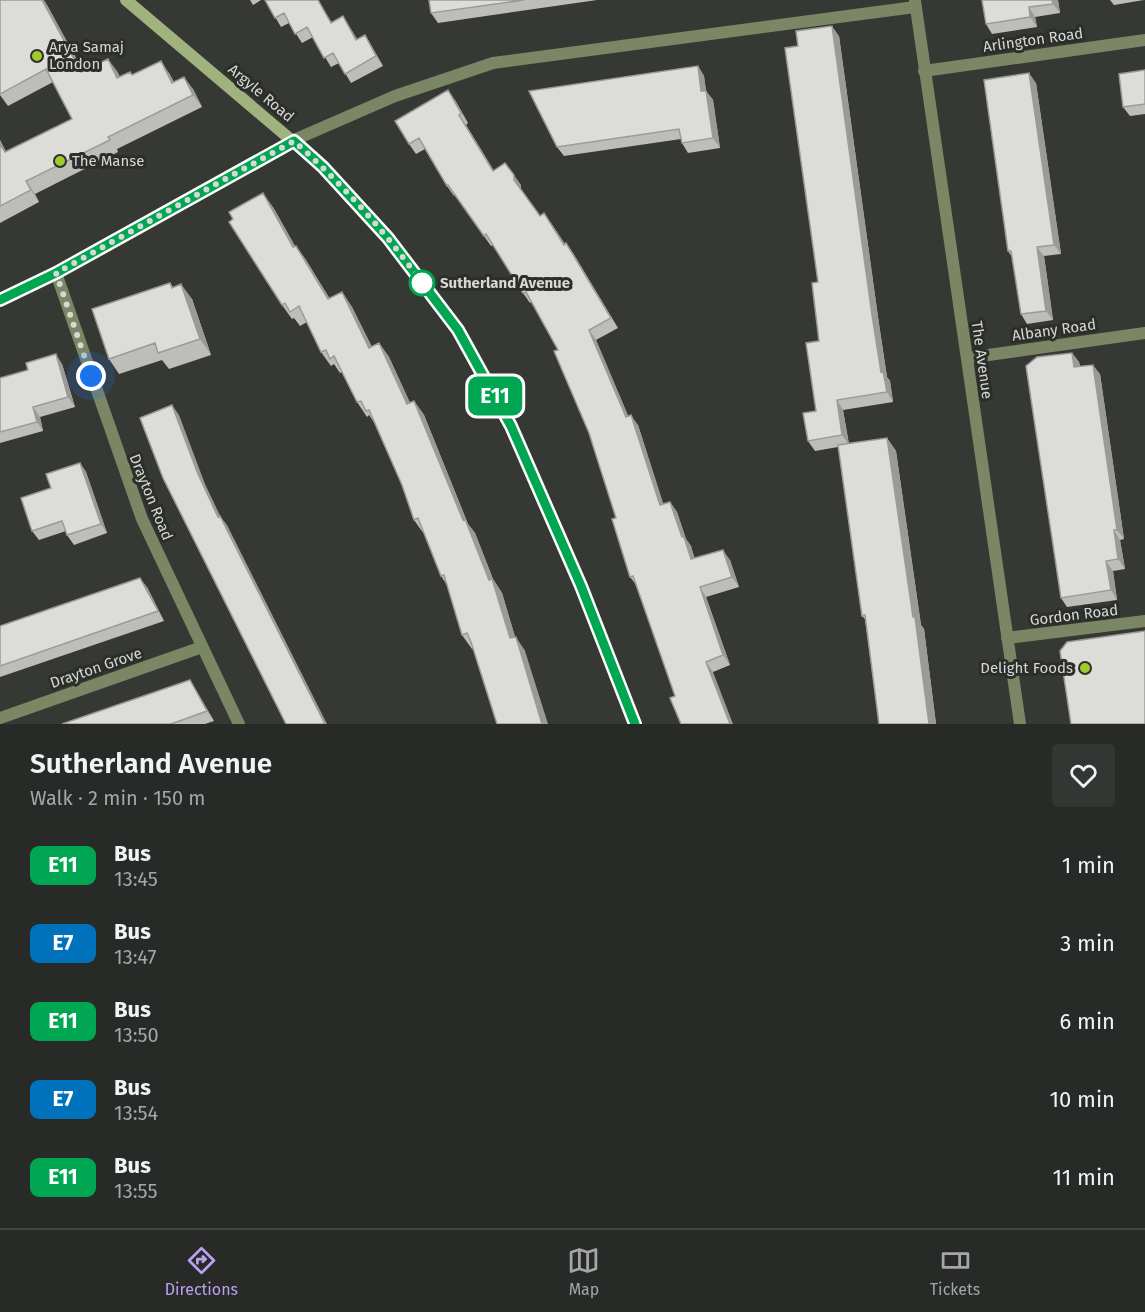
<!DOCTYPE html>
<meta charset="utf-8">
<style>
body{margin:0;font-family:"Fira Sans",sans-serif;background:#343633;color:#f1f3f6;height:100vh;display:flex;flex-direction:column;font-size:22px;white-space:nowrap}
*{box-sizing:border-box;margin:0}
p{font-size:20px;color:#a5a7a7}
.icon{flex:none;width:33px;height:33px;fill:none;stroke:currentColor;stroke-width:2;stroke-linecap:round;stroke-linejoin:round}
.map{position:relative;height:724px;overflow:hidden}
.drawer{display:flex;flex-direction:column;background:#282a27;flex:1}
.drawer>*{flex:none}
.badge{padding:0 12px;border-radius:9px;font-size:21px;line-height:39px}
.you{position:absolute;width:30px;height:30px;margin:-15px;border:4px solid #fff;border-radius:50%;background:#1a73e8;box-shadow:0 0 0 9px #1a73e833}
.map>.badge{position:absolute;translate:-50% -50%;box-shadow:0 0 0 3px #fff}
.round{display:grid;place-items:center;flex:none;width:63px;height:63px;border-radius:6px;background:#343633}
.headline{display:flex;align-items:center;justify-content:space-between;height:102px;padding:0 30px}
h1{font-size:28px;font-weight:600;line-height:45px}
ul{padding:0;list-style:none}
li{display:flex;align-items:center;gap:18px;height:78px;padding:0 30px}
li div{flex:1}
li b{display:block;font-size:22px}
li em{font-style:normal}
li .badge{min-width:66px;font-weight:700;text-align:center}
.dock{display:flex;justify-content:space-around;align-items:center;height:84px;border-top:2px solid #444644;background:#282a27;font-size:16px;color:#a5a7a7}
.dock a{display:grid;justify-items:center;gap:3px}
.dock .active{color:#bca0f2}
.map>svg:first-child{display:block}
</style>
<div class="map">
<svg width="1145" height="724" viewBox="0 0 1145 724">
<rect width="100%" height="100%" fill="#363834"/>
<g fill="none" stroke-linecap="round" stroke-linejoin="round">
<path stroke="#7b8665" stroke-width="12" d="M915,1L1020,724
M924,71L1145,40
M56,273L142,519L239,724
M0,300L56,273L294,140L395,96L493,63L915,7
M967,358L1145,333
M1007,638L1145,621
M0,718L202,647"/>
<path stroke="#a0b27d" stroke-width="12" d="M126,0L323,167L388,238L458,330L511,426L581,586L635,724"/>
</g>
<path fill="#bdbeba" d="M0,0L47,5L83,71H117L120,77L130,72L132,75L169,73L174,82L193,89L202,107L117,149L118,152L35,194L39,202L0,223V140L6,152L72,119L53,82L8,106L0,95Z
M250,0H261L253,5Z
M265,0H318L332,23L349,26L357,39L365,35L371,45L383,66L351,83L339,63L331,67L313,37L302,43L289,23L281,27Z
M429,0H597L438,23L431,13Z
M982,0H1058L1060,13L1035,17L1037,27L992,34L986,24Z
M1110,0H1144L1114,5Z
M839,36L879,324L887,377L890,381L893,402L843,410L849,444L887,438L896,451L921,625L924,629L936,724H879L865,619L862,616L838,447L815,451L808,441L816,411L819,341L818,282L798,46Z
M698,66L704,76L706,91L713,100L720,148L688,153L682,143L681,139L564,156L557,147Z
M1145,70V114L1130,116L1123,107Z
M1036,83L1061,254L1044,256L1053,320L1027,324L1021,314L1012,257L1008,251Z
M455,100L468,123L466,125L494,171L521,185V189L540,216L551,223L565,244L573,253L618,328L596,340L628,416L638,425L663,504L670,502L677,512L686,539L691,546L694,558L730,560L739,587L706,597L730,665L713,672L675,696L637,586L630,577L616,518L589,433L558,350L531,302L530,303L523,293L493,245L491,246L455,195L454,196L447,186L425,149L416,154L409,144Z
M273,207L295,246H296L306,260L330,299L342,292L352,307L372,347L379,343L389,357L410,403L414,401L424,415L468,524L475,533L493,579L502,593L515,637L525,651L472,649L462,635L447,585L441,576L424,534L414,520L402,485L376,425L369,415L367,417L357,402L342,372L340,373L334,364L331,366L321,352L307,322L300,326L294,318L292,319L282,305Z
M170,283L173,287L192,299L211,355L169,369L162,360L119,374L109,359Z
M1072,353L1079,362L1080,366L1100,374L1124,539L1120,540L1125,569L1113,571L1117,600L1067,607L1061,598Z
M62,364L75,407L40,417L43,431L0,443V378Z
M80,463L86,472L107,533L74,545L67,535L66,531L39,540L32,531L51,488Z
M147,587L164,621L0,677V626Z
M190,680L196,690L214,721L205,724H62Z"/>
<path fill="#9a9b97" d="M42,0H44L47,5L90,84L81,72Z
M1052,0H1058L1060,13L1053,4Z
M1029,7L1035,17L1037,27L1030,17Z
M343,16L349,26L363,49L356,40Z
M832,26L839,36L879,324L887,377L890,381L893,402L887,392L881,372L872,315Z
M365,35L371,45L383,66L376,56Z
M108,59L117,71L126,90L117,78Z
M161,61L169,73L180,96L172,83Z
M698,66L704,76L706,91L713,100L720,148L713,138L701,91Z
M1029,73L1036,83L1061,254L1054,245Z
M184,77L193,89L202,107L193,95Z
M448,90L455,100L468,123L461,113Z
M459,115L466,125L500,181L493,171Z
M0,140L13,165L5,152L0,144Z
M514,175L521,185V190L514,180Z
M26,181L35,194L39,202L31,190Z
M263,193L273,207L303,261L293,247Z
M566,243L573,253L618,328L611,318Z
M296,246L306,260L338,313L328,299Z
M1037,247L1044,256L1053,320L1046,311Z
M181,284L192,299L211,355L200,339Z
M342,292L352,307L379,362L369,348Z
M589,330L596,340L633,427L626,417Z
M379,343L389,357L417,418L407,404Z
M1072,353L1079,362L1081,377L1074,367Z
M56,354L62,364L75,407L68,397Z
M1093,365L1100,374L1124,539L1117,530Z
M837,400L843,410L849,445L842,435Z
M414,401L424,415L468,524L475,533L493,579L502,593L520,653L510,638L489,580L463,520Z
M172,405L179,415L205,484L225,526L218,517L198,474Z
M33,407L40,417L43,431L37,422Z
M631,415L638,425L667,515L660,505Z
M887,438L896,451L921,625L924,629L936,724H929Z
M80,463L86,472L107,533L101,524Z
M670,502L677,512L686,539L691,546L698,569L691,559L682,537Z
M220,516L227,525L327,724H325Z
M1114,530L1120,540L1125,569L1118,559Z
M723,550L730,560L739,587L732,577Z
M1106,561L1113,571L1117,600L1111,590Z
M140,578L147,587L164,621L158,611Z
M700,587L706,597L730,665L723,655Z
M516,637L525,651L548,724H542Z
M706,662L713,672L733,724H730Z
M190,680L196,690L214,721L207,711Z"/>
<path fill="#dcddd8" stroke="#9a9b97" stroke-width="1.5" d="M0,0H42L81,72L108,59L117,78L130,72L132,75L161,61L172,83L184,77L193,95L108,137L110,140L26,181L31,190L0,206V144L5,152L72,119L46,69L0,94Z
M265,0H318L331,23L343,16L356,40L365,35L376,56L345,74L333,53L324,58L307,27L295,34L284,13L275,18Z
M429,0H524L431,13Z
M982,0H1052L1053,4L1029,7L1030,17L986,24Z
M832,26L872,315L881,372L883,371L887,392L837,400L842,435L808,441L803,413L816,411L806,343L819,341L812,283L818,282L785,48L798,46L796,31Z
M698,66L701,91H706L713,138L682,143L679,129L557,147L529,91Z
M1145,70V104L1123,107L1119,74Z
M1029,73L1054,245L1037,247L1046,311L1021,314L1011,251H1008L984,80Z
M448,90L461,113L459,115L493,171L505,163L514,175V180L540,216L544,213L564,245L566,243L611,318L589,330L626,417L631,415L660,505L670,502L682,537H684L691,559L723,550L732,577L700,587L723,655L706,662L730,724H681L670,698L675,696L633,576L630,577L612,519L616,518L589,433L554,351L558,350L526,292L523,293L486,234L484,236L448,185L447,186L419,138L409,144L395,121Z
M263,193L293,247L296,246L328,299L342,292L369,348L379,343L407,404L414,401L463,520L465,519L489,580L492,579L510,638L516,637L542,724H497L471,642L467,633L462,635L444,575L441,576L418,518L414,520L402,485L369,410L366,411L361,401L357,402L334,356L330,359L326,350L321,352L299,306L290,312L285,303L282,305L229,222L233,219L229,212Z
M170,283L172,288L181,284L200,339L158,353L155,343L109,359L92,309Z
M1072,353L1074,367L1093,365L1117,530H1114L1118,559L1106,561L1111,590L1061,598L1026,366L1037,357Z
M56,354L68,397L33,407L37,422L0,432V378L28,370L26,363Z
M172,405L198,474L218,517L220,516L325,724H286L163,478L140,418Z
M887,438L913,617H915L929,724H879L865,615L862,616L838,445Z
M80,463L101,524L67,535L62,521L32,531L21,498L51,488L46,474Z
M140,578L158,611L0,666V626Z
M1145,631V724H1071L1060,651L1067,642Z
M190,680L207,711L171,724H62Z"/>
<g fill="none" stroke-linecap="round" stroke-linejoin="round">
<g stroke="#fff" stroke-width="14">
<path id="line" d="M0,300L56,273L294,141L323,167L388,238L458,330L511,426L581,586L635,724"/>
</g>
<use href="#line" stroke="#00a651" stroke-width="9"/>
<path stroke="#d7d8d5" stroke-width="6" stroke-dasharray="0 10.8" d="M91,376L56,273L294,141C341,183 385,231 422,283"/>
</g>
<g fill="#a1c929" stroke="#2c2e2a" stroke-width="2">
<circle cx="37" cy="56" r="6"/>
<circle cx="60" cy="161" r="6"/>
<circle cx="1085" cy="668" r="6"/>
</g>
<circle fill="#fff" stroke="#00a651" stroke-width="3" cx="422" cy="283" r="12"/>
<g text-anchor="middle" stroke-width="6" stroke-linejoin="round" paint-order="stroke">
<g font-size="15" fill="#d7d8d5" stroke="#2c2e2a">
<text transform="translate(1033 40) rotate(-8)" y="5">Arlington Road</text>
<text transform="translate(261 93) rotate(40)" y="5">Argyle Road</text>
<text transform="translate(1054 330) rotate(-8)" y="5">Albany Road</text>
<text transform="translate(982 360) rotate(82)" y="5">The Avenue</text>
<text transform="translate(151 497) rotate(68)" y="5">Drayton Road</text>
<text transform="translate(1074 615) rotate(-7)" y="5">Gordon Road</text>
<text transform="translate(96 668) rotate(-19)" y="5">Drayton Grove</text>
</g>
<g font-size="15" fill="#d7d8d5" stroke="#2c2e2a" text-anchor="start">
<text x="49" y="52">Arya Samaj<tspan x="49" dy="17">London</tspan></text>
<text x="72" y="166">The Manse</text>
<text x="1073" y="673" text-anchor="end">Delight Foods</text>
</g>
<g font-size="15" font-weight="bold" fill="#d7d8d5" stroke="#2c2e2a" text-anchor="start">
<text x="440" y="288">Sutherland Avenue</text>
</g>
</g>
</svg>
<div class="you" style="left:91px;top:376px"></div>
<b class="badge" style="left:495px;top:396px;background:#00a651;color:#fff">E11</b>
</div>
<section class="drawer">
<div class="headline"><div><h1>Sutherland Avenue</h1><p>Walk · 2 min · 150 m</p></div><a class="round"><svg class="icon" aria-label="heart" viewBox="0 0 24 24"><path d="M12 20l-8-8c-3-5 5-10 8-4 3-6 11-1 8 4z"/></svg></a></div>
<ul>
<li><span class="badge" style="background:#00a651;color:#fff">E11</span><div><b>Bus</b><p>13:45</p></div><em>1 min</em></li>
<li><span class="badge" style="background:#0072bc;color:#fff">E7</span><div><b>Bus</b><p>13:47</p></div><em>3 min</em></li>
<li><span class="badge" style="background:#00a651;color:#fff">E11</span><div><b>Bus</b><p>13:50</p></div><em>6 min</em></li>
<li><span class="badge" style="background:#0072bc;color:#fff">E7</span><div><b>Bus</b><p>13:54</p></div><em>10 min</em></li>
<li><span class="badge" style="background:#00a651;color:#fff">E11</span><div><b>Bus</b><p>13:55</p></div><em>11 min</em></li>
</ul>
</section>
<nav class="dock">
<a class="active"><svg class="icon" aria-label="directions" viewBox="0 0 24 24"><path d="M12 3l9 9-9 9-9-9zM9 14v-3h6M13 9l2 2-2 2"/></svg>Directions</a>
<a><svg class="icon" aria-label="map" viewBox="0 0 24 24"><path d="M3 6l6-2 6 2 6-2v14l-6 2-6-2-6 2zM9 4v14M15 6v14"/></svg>Map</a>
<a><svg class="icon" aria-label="tickets" viewBox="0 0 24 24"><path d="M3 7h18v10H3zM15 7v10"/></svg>Tickets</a>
</nav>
